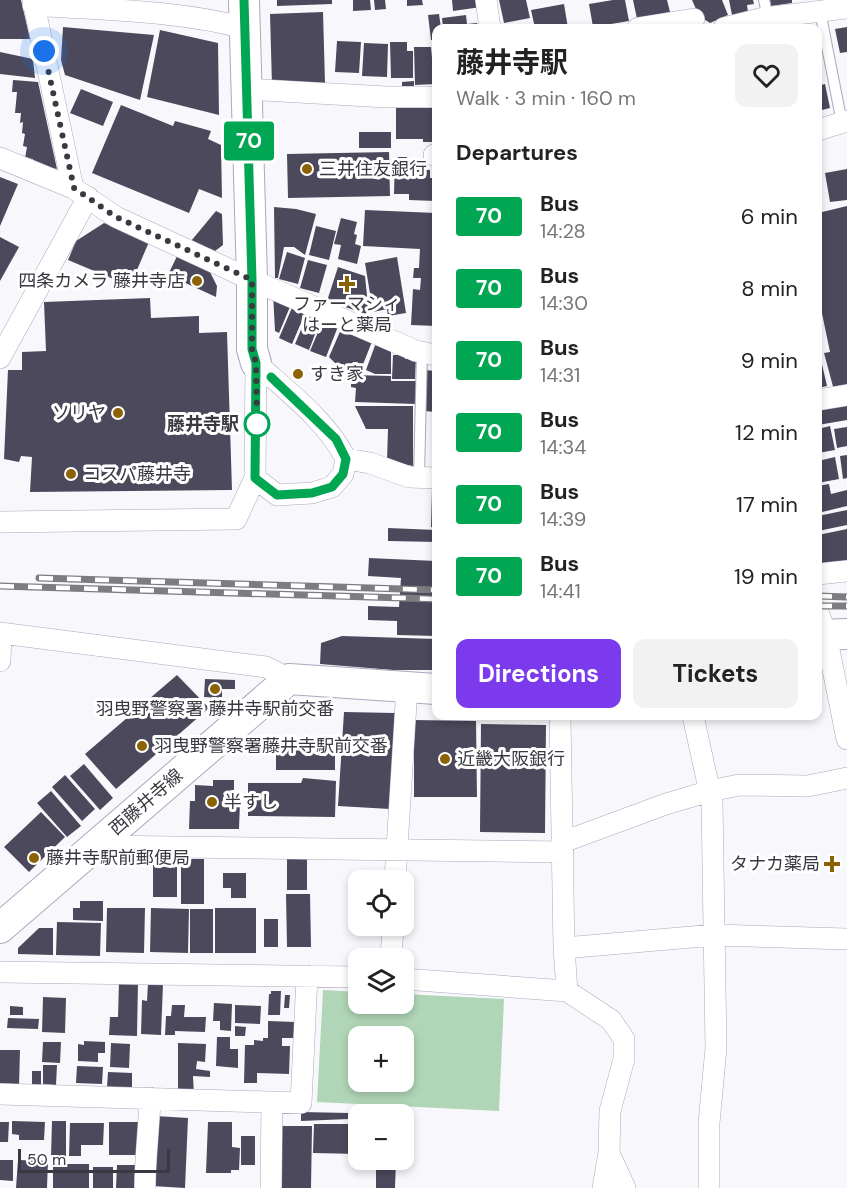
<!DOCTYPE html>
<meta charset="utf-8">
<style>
body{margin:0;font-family:"DM Sans","Noto Sans JP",sans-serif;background:#f2f2f2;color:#222;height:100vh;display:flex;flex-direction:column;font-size:22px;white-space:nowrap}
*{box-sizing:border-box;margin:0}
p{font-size:20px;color:#767676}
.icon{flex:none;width:33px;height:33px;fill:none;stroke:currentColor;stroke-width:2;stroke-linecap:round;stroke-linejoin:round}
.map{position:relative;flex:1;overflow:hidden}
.panel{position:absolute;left:432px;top:24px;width:390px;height:696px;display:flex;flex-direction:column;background:#fff;border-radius:12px;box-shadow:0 3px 9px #0003}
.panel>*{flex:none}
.badge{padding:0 12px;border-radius:4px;font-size:21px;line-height:39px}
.buttons{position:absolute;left:348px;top:870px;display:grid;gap:12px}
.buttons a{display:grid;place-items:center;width:66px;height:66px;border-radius:12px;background:#fff;box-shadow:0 3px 9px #0003;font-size:30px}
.scale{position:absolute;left:18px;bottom:15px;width:152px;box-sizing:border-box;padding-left:6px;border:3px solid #393941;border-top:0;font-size:16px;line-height:21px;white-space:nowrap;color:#393941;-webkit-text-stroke:4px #fff;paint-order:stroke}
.you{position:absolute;width:30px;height:30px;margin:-15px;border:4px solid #fff;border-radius:50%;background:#1a73e8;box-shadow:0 0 0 9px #1a73e833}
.map>.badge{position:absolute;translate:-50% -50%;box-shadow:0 0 0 3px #fff}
h2{padding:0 24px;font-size:22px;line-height:54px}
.round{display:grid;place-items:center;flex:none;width:63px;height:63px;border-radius:12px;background:#f2f2f2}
.summary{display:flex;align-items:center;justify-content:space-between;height:102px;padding:0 24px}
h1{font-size:28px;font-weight:700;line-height:45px}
.primary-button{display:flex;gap:12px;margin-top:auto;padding:12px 24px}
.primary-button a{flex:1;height:69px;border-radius:12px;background:#7c3aed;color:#fff;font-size:24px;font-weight:700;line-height:69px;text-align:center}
.primary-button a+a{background:#f2f2f2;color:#222}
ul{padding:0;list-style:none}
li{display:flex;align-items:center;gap:18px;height:72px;padding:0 24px}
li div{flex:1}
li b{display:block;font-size:22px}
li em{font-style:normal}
li .badge{min-width:66px;font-weight:700;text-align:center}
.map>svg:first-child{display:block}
</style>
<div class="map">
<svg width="847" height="1188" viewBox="0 0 847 1188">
<rect width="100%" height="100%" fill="#f8f8fc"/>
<path fill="#b0d6b7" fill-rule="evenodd" d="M323,990L358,992V1004H404V994L504,999L499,1111L317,1102ZM358,1036H404V1082H358Z"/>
<path fill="#4b495b" d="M0,0H21L30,39H0Z
M277,0H332V4L277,6Z
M353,0H370L371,10L353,11Z
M374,0H385L386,9L375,10Z
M407,0H422L423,5L407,6Z
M452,0H480L481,7L453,11Z
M499,0H526L530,18L504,23Z
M613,0H625L629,21L593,27L589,4Z
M633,0H667L670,12L637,19Z
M692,0H722L728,15L710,23L699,16Z
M729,0H753L754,4L747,5L748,12L732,15Z
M770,0H792V3L771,6Z
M564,4L568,28H535L531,10Z
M323,12L325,83L272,85L270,14Z
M439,14L441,28H436V40H431L428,15Z
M466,15L467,24L477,23L478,28H443L442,18Z
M63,27L154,35L140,100L65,75L61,60Z
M847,27V52L840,53L835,29Z
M160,30L218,43L219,115L147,97Z
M337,41L361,42L359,73L335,72Z
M390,42H407V51H413V78H391Z
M364,43L388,44L387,77L362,76Z
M414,47H431L432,58H436V84L415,85Z
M0,52L33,59L35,78L0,74Z
M13,80L38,82L57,169L32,165L33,159L25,158L27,147L23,146L25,134L22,133L23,122L20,123L21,113H15L17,92H12Z
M414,81V94H402V82Z
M825,84L830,108L818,111V86Z
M81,89L113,102L103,126L70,113Z
M396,101L436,106V142H423V139H396Z
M121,105L173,126L175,121L211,131L208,139L221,145L222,198L199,189L189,213L92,173Z
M359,132H391V148H359Z
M389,152L390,196L288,198L287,154Z
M395,157H407L406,162L423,163V169L430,170V178H436V201L409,200V194H394Z
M847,169V200L830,202L825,173Z
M0,177L18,184L0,226Z
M847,206V390L835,394L824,353L830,352L818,294V213Z
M274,207L296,209L316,214L305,255L294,247H284L278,278H275Z
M365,210L436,213V326L411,325L413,289L420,290L421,278H413L414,268H419L420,249L363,246Z
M216,211L222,214L223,245L215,251L191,241Z
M341,218L357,222L354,234L357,235L355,244L361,246L357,264L338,259L341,245L334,244Z
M104,223L149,242L130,286L68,260L76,241Z
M316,226L336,231L329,260L309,255Z
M0,237L19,247L0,281Z
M287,252L305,258L298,284L279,279Z
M178,254L208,268L217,286L216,297L168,275Z
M397,257L406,313L388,316L387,309L373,312L365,263Z
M308,260L327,265L319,293L300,288Z
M338,267L365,276L369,315L327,301Z
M273,293L292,302L279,333L275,331Z
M150,298L151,318L199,316V333L227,332L232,490L30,492L32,457L21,456L19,462L4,459L8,370H22V352L46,351L44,302Z
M294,303L307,309L292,344L279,338Z
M309,311L322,316L309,350L295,344Z
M324,318L339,324L326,357L310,351Z
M342,327L373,339L362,367L347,375L329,357Z
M377,340L391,345V374H375L366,370Z
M393,355H405V359H416L415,379H392Z
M818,360H821L827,386L818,388Z
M425,370L436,371V412L424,411Z
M351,375L391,376V381H416V404L355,402L356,388L351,387Z
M847,401V420L818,425V407Z
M355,406H413V466L387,461L388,429H366Z
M830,426L835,450L818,453V429Z
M847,427V446L837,448L834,429Z
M847,455V478L843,479L840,456Z
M835,457L839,479L818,483V461Z
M829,484L831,494L847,490V506L818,513V486Z
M432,489H436V528L431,527Z
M847,510V525L818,531V516Z
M388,528L436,530V542L388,541Z
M847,529V561L818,567V535Z
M369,558L436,561V636L397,635V621L368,620V606L399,607L401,578L368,576Z
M342,636L436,639V670H393L320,664L321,643Z
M177,675L209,708L116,789L85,754Z
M205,679L235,680V689H222V698L204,697Z
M344,712L395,713L390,809L338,806Z
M414,720L476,721L477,797H414Z
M481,724L546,725L545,833L480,832Z
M276,745H335V770H276Z
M84,764L113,798L100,810L70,776Z
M65,775L95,809L82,821L52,787Z
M303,778L336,781L335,817L248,816V783H301Z
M213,780H234V802H240L239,829H189L190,801H195V785L213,786Z
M51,791L81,826L67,837L37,803Z
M41,812L65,837L29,872L4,847Z
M181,859H204V904H181Z
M287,859H307V890H287Z
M153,860H177V897H153Z
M223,873H246V898H231V888H223Z
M286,894H310L311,947H287Z
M80,901H103V921L73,920V908H80Z
M107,908H145L144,953L106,952Z
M151,908L189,909L188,953L150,952Z
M215,908H256V953H215Z
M190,909H213V953H190Z
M264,919H278V947H264Z
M57,922L101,923L100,956L56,955Z
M39,928H53V955L18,954V948Z
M119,982L138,983L137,1036L109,1035L110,1017H118Z
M148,983L163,984L161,1035L141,1034L142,1000L147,1001Z
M271,991H281L280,1015H268L269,994H271Z
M285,995H290L289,1008H284Z
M43,997L66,998L65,1033L42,1032Z
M214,1003L232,1004L231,1031L220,1030V1021H213Z
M172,1005H185L184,1017H206L205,1032L175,1031V1035H165L166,1016H171Z
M235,1005L261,1006L260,1024L235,1023Z
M10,1006L23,1007V1015H10Z
M8,1018L39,1019L38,1029L7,1028Z
M268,1021L295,1022V1038H282V1046H290L289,1074L257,1073V1083H244L245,1045H254V1040L263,1041V1038H268Z
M235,1026L246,1027L245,1036H235Z
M217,1037H230V1049H238V1068L216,1066Z
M84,1041L105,1042V1053H98V1062L78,1061V1044L84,1045Z
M43,1042H61L60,1063L42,1062Z
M111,1043L130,1044L129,1068L110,1067Z
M178,1043L206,1044L205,1062L197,1061L196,1069L210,1071V1077L193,1076L194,1096H178Z
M0,1050H20L19,1086L0,1085Z
M43,1065H57L56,1085L43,1084Z
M77,1066L103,1067L102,1084L76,1083Z
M32,1071H41V1085H32Z
M108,1072L132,1073V1088L107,1087Z
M301,1112L349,1113V1119L301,1121Z
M155,1116L188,1118L185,1188L152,1186Z
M12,1121L45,1122L44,1140H19V1135L12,1134Z
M52,1121H66V1157H51Z
M0,1122H9L8,1142H0Z
M109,1122H138V1155H109Z
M208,1122H232V1147L240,1148L239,1170H231V1173H206Z
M70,1123H104L103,1145H81V1156H69Z
M314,1124H358V1154L313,1153Z
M279,1126H312L311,1188H278Z
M241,1136H255V1165H241Z
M0,1160H13V1181L0,1180Z
M18,1160L48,1161L47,1188H16Z
M376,1160H396L395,1188H376Z
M53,1164H89V1188H53Z
M117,1165H138L137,1188H116Z
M93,1167H113V1188H93Z"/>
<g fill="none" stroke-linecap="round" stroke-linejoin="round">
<g stroke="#aaa8bd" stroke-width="12">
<path id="lane" d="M764,0L768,18
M820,11L842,123
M419,477L422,352"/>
</g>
<g stroke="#aaa8bd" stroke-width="22">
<path id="street" d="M33,0L73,188
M486,0L490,28
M33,5C104,10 176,10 245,28
M638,28L694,19
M724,28L764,18L847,8
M247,89L386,97H436
M818,130L847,121
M434,155H436
M0,158L73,188L116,217L252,280L416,351L436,355
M0,358L88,197
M256,363C288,392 326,420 346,459L343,474L332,487L312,493L277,495L255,478Z
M818,400L847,395
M346,459L370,463L409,477L436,478
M0,522L236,519L255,478
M818,574L847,571
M818,611L826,635L847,739
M0,633L266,667L289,679
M0,661L1,633
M560,716L564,948L567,991
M693,716L712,802L716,1048L709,1123V1188
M563,842L666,804L710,791L739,785L808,786L847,778
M96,846L563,852
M395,880L407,687
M564,948L715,935L847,939
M391,958L393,926
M0,972L358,977
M404,979L567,991L611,1020L624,1039V1059L610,1111L609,1153L603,1188
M0,1094L301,1103L307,976
M609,1153L625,1188
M145,1188C145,1158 149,1129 150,1098
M271,1188L272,1102"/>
</g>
<g stroke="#aaa8bd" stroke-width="32">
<path id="secondary" d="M244,0L252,280V349L256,363
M818,635L847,634
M0,928L289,679L436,689"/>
</g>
<use href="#lane" stroke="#fff" stroke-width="10"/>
<use href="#street" stroke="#fff" stroke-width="21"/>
<use href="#secondary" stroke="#fff" stroke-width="30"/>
<g stroke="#7c7c82" stroke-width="7">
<path id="rail" d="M39,578L436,590
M0,586L436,599
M818,596L847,597
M818,606H847"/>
</g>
<use href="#rail" stroke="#fff" stroke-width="4.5" stroke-dasharray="14" stroke-linecap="butt"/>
</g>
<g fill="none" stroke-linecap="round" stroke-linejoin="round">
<g stroke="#fff" stroke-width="14">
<path id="line" d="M244,0L252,280V349L256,363L255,478L277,495L312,493L332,487L343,474L346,459L336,439L271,377"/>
</g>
<use href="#line" stroke="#00a651" stroke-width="9"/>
<path stroke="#393941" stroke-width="6" stroke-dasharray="0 10.8" d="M44,51L74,188L116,217L252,280V349L256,363L257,424"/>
</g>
<g fill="#8b6304" stroke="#fff" stroke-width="2">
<circle cx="307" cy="169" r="6"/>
<circle cx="197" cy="281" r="6"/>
<path d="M344 275h6v6h6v6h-6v6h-6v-6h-6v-6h6z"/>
<circle cx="298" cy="374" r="6"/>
<circle cx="118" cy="413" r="6"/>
<circle cx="71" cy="474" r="6"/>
<circle cx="215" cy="689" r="6"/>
<circle cx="142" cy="746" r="6"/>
<circle cx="445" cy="759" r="6"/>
<circle cx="212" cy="802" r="6"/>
<circle cx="34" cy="858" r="6"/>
<path d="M829 855h6v6h6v6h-6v6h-6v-6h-6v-6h6z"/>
</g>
<circle fill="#fff" stroke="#00a651" stroke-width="3" cx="257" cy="424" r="12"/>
<g text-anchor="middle" stroke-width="6" stroke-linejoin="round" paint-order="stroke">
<g font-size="18" fill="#393941" stroke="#fff" text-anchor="start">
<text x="319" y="175">三井住友銀行</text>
<text x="185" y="287" text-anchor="end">四条カメラ 藤井寺店</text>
<text x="347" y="310" text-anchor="middle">ファーマシィ<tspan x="347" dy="21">はーと薬局</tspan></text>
<text x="310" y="380">すき家</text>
<text x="106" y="419" text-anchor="end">ソリヤ</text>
<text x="83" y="480">コスパ藤井寺</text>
<text x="215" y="715" text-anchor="middle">羽曳野警察署 藤井寺駅前交番</text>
<text x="154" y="752">羽曳野警察署藤井寺駅前交番</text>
<text x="457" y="765">近畿大阪銀行</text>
<text x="224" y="808">半すし</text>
<text x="46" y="864">藤井寺駅前郵便局</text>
<text x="820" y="870" text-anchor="end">タナカ薬局</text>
</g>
<g font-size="18" font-weight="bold" fill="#393941" stroke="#fff" text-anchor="end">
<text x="239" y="430">藤井寺駅</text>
</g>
<g font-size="18" fill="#393941" stroke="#fff">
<text transform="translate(146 802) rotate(-41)" y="6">西藤井寺線</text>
</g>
</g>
</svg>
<div class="buttons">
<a><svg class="icon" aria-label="locate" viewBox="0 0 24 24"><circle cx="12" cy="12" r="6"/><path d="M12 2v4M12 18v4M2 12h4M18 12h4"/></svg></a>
<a><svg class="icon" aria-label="layers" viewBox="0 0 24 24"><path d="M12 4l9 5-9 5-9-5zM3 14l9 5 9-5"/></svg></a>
<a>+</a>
<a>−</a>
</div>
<div class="scale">50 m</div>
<div class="you" style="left:44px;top:51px"></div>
<b class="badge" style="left:249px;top:141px;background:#00a651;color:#fff">70</b>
<section class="panel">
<div class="summary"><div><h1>藤井寺駅</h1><p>Walk · 3 min · 160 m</p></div><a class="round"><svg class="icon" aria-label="heart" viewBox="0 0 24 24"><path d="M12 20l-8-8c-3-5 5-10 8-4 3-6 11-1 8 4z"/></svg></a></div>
<h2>Departures</h2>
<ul>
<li><span class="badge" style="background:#00a651;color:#fff">70</span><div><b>Bus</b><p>14:28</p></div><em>6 min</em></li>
<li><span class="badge" style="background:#00a651;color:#fff">70</span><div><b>Bus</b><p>14:30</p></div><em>8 min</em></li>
<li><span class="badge" style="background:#00a651;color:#fff">70</span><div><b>Bus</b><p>14:31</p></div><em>9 min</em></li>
<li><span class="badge" style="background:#00a651;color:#fff">70</span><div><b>Bus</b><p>14:34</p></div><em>12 min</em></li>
<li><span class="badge" style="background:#00a651;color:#fff">70</span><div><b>Bus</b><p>14:39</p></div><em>17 min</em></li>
<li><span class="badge" style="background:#00a651;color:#fff">70</span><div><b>Bus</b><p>14:41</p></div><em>19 min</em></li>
</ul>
<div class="primary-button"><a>Directions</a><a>Tickets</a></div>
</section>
</div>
